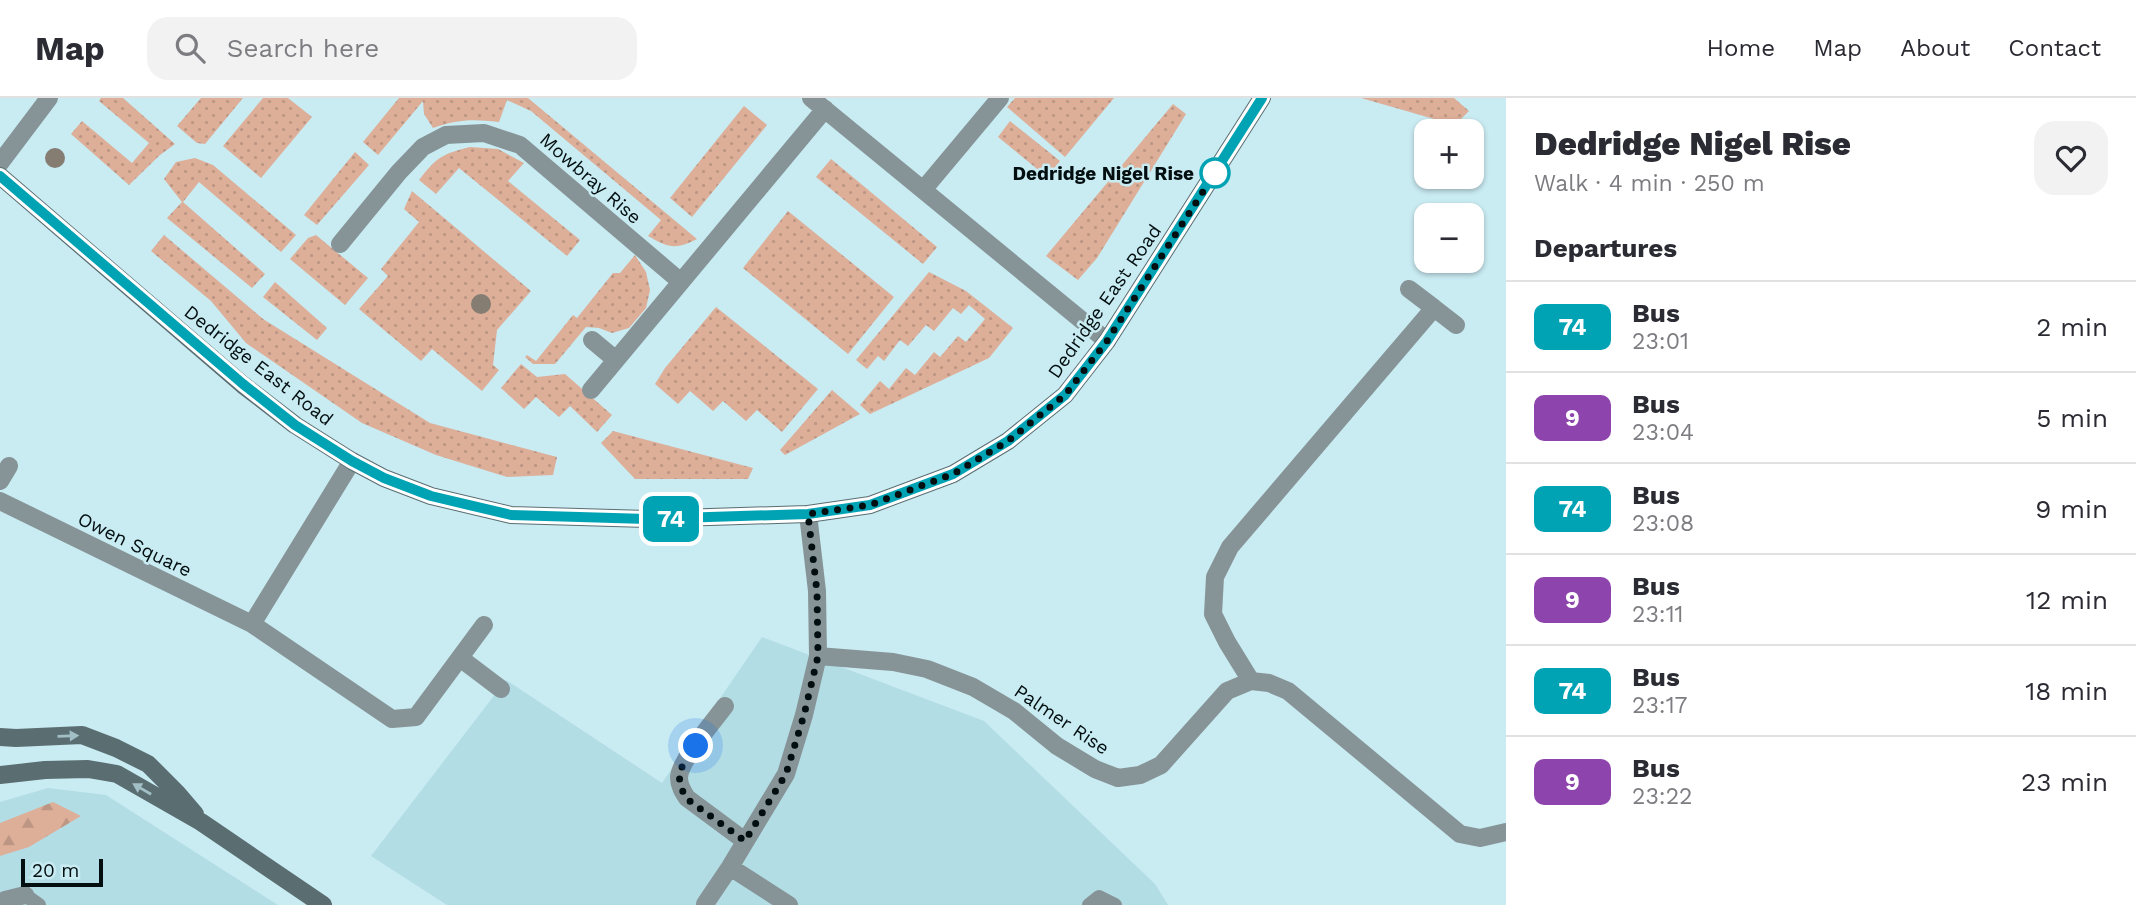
<!DOCTYPE html>
<meta charset="utf-8">
<style>
body{margin:0;font-family:"Work Sans",sans-serif;background:#f2f2f3;color:#2b2b33;height:100vh;display:flex;flex-direction:column;font-size:26px;white-space:nowrap}
*{box-sizing:border-box;margin:0}
p{font-size:23px;color:#7c7c81}
.icon{flex:none;width:38px;height:38px;fill:none;stroke:currentColor;stroke-width:2;stroke-linecap:round;stroke-linejoin:round}
.map{position:relative;flex:1;overflow:hidden}
.panel{display:flex;flex-direction:column;background:#fff;width:630px}
.panel>*{flex:none}
.badge{padding:0 14px;border-radius:10px;font-size:24px;line-height:46px}
.controls{position:absolute;left:1414px;top:21px;display:grid;gap:14px}
.controls a{display:grid;place-items:center;width:70px;height:70px;border-radius:14px;background:#fff;box-shadow:0 2px 5px #0004;font-size:35px}
.scale{position:absolute;left:21px;bottom:18px;width:82px;box-sizing:border-box;padding-left:7px;border:4px solid #030e10;border-top:0;font-size:19px;line-height:24px;white-space:nowrap;color:#030e10;-webkit-text-stroke:5px #c9ebf2;paint-order:stroke}
.you{position:absolute;width:35px;height:35px;margin:-18px;border:5px solid #fff;border-radius:50%;background:#1a73e8;box-shadow:0 0 0 10px #1a73e833}
.map>.badge{position:absolute;translate:-50% -50%;box-shadow:0 0 0 4px #fff}
h2{padding:0 28px;font-size:26px;line-height:63px}
.round{display:grid;place-items:center;flex:none;width:74px;height:74px;border-radius:21px;background:#f2f2f3}
.summary{display:flex;align-items:center;justify-content:space-between;height:119px;padding:0 28px}
h1{font-size:33px;font-weight:800;line-height:52px}
ul{padding:0;list-style:none}
li{display:flex;align-items:center;gap:21px;height:91px;padding:0 28px;border-top:2px solid #e1e1e2}
li div{flex:1}
li b{display:block;font-size:26px}
li em{font-style:normal}
li .badge{min-width:77px;font-weight:700;text-align:center}
header{display:flex;align-items:center;gap:42px;box-sizing:border-box;height:98px;padding:0 35px;background:#fff;border-bottom:2px solid #e1e1e2}
header strong{font-size:33px}
nav{display:flex;gap:38px;margin-inline-start:auto;font-size:24px}
.search{width:490px;height:63px;background:#f2f2f3;display:flex;align-items:center;gap:18px;box-sizing:border-box;padding:0 24px;border-radius:21px;color:#7c7c81;font-size:26px}
main{display:flex;flex:1;min-height:0}
.map>svg:first-child{display:block}
</style>
<header>
<strong>Map</strong>
<div class="search"><svg class="icon" aria-label="search" viewBox="0 0 24 24"><circle cx="10" cy="10" r="6"/><path d="M15 15l6 6"/></svg>Search here</div>
<nav><a>Home</a><a>Map</a><a>About</a><a>Contact</a></nav>
</header>
<main>
<div class="map">
<svg width="1506" height="807" viewBox="0 0 1506 807">
<defs>
<pattern id="grass-dots" width="8" height="8" patternUnits="userSpaceOnUse" patternTransform="scale(1.75)"><rect width="8" height="8" fill="#ddaf99"/><path d="M2 2h.1M6 6h.1" fill="none" stroke="#bc9583" stroke-width="1.8" stroke-linecap="round"/></pattern>
<pattern id="forest-firs" width="22" height="20" patternUnits="userSpaceOnUse" patternTransform="scale(1.75)"><rect width="22" height="20" fill="#ddaf99"/><path d="M5 1l3.5 6h-7zM16 11l3.5 6h-7z" fill="#bc9583"/></pattern>
</defs>
<rect width="100%" height="100%" fill="#c9ebf2"/>
<path fill="#b3dde5" d="M762,539L984,623L1155,786L1168,807H447L371,758L506,582L662,685Z
M48,690L106,697L278,807H0V704Z"/>
<path fill="url(#grass-dots)" d="M101,0H123L175,46L160,57L129,87L71,36L82,23L132,65L149,45L99,3Z
M201,0H243L205,46L197,45L177,28Z
M263,0H288L312,19L261,80L223,48Z
M399,0H528L697,141C675,152 669,150 648,138L661,122L531,13L507,2L499,24C473,21 458,21 433,30L424,16L423,3L378,57L363,44Z
M1015,0H1114L1065,59L1007,9Z
M1361,0H1454L1469,13L1455,27Z
M1173,6L1186,16L1097,160L1078,182L1046,158Z
M744,8L767,27L692,119L670,100Z
M1010,23L1060,63L1047,79L998,39Z
M470,49L498,51L524,65L508,83L580,142L567,158L459,70L436,96L419,82C437,59 442,56 470,49Z
M355,54L369,67L317,127L304,117Z
M195,60L213,67L296,137L281,154L199,84L183,104L265,176L252,190L167,120L182,104L164,81L176,64Z
M831,61L937,149L923,166L816,79Z
M412,93L531,193L497,232L493,267L499,272L482,293L432,251L421,263L359,211L388,178L381,171L419,124L404,111Z
M788,113L894,199L848,256L743,170Z
M164,137L263,221L430,325L557,359L553,377L507,379L436,357L362,325L246,245L211,203L151,153Z
M316,137L368,180L345,207L290,161L308,140Z
M635,157L646,174L650,192L646,210L629,230L612,235L599,230L586,229L555,266H533L525,259L527,257L536,263L573,217L577,220L613,175H620Z
M929,174L966,193L1013,230L989,260L870,316L860,307L880,283L889,291L906,270L915,277L934,254L940,259L958,238L966,244L985,221L969,207L961,216L953,210L934,233L926,227L908,248L900,242L884,263L878,258L867,271L856,262Z
M275,184L327,230L317,242L263,199Z
M716,209L818,291L782,334L757,312L746,323L723,303L713,313L690,293L678,306L655,286L665,270Z
M521,266L537,279L565,276L612,317L597,334L570,308L559,319L536,299L524,311L501,290Z
M832,292L860,316L785,357L780,352Z
M613,333L753,370L748,381H635L601,345Z"/>
<path fill="url(#forest-firs)" d="M53,704L81,718L29,749L0,758V725Z"/>
<g fill="none" stroke-linecap="round" stroke-linejoin="round">
<path stroke="#869497" stroke-width="14" d="M25,797L39,807
M1089,807L1099,799L1115,807"/>
<path stroke="#869497" stroke-width="18" d="M811,0L1107,243
M0,65L49,0
M923,92L1000,0
M340,146L399,74L423,49L446,37L484,35L520,47L681,184
M1434,210L1456,227
M592,242L616,262
M591,292L825,11
M0,383L9,368
M0,403L252,526L392,621L416,619L484,527
M252,526L352,363
M818,558L893,564L927,571L973,589L1014,613L1057,648L1095,671L1118,680L1140,677L1161,667L1227,593L1251,583L1227,544L1213,516L1215,479L1230,449L1434,210L1409,191
M460,560L501,591
M1251,583L1269,585L1288,593L1460,736L1480,740L1506,734
M725,608C714,623 679,663 679,680C679,688 683,694 687,700L745,743
M730,769L789,807
M5,802L25,797
M705,806L730,769L786,676L804,617L818,558L817,493L808,416"/>
<path stroke="#5a6e72" stroke-width="18" d="M0,78L243,287L295,327L352,363L384,380L431,398L511,417L647,421L808,416L870,407L953,376L1008,343L1065,297L1107,243L1262,0
M0,639L16,640L82,637L116,650L148,666L177,695L195,716
M0,677L45,672L88,671L117,676L201,724L323,807"/>
</g>
<g fill="#867d72">
<circle cx="55" cy="60" r="10"/>
<circle cx="481" cy="206" r="10"/>
</g>
<defs><path id="oneway-solid" d="M-6-.8H1V-3.2L6.5 0L1 3.2V.8H-6Z" transform="scale(1.75)"/></defs>
<g fill="#a2bfc5">
<use href="#oneway-solid" transform="translate(68 638) rotate(-2)"/>
<use href="#oneway-solid" transform="translate(142 691) rotate(-150)"/>
</g>
<g fill="none" stroke-linecap="round" stroke-linejoin="round">
<g stroke="#fff" stroke-width="16">
<path id="line" d="M0,78L243,286L295,327L352,363L384,380L431,398L511,417L647,421L808,416L870,407L953,376L1008,343L1065,297L1107,243L1262,0"/>
</g>
<use href="#line" stroke="#00a3b4" stroke-width="10"/>
<path stroke="#030e10" stroke-width="7" stroke-dasharray="0 12.6" d="M696,648C682,667 672,677 687,701L745,743L786,676L804,617L818,558L817,494L808,416L870,407L953,376L1008,343L1065,297L1107,243L1215,75"/>
</g>
<circle fill="#fff" stroke="#00a3b4" stroke-width="3.5" cx="1215" cy="75" r="14"/>
<g text-anchor="middle" stroke-width="5" stroke-linejoin="round" paint-order="stroke">
<g font-size="19" font-weight="bold" fill="#030e10" stroke="#c9ebf2" text-anchor="end">
<text x="1194" y="82">Dedridge Nigel Rise</text>
</g>
<g font-size="19" fill="#030e10" stroke="#c9ebf2">
<text transform="translate(591 80) rotate(41)" y="7">Mowbray Rise</text>
<text transform="translate(1104 203) rotate(-55)" y="7">Dedridge East Road</text>
<text transform="translate(259 267) rotate(38)" y="7">Dedridge East Road</text>
<text transform="translate(135 446) rotate(26)" y="7">Owen Square</text>
<text transform="translate(1062 621) rotate(34)" y="7">Palmer Rise</text>
</g>
</g>
</svg>
<div class="controls">
<a>+</a>
<a>−</a>
</div>
<div class="scale">20 m</div>
<div class="you" style="left:696px;top:648px"></div>
<b class="badge" style="left:671px;top:421px;background:#00a3b4;color:#fff">74</b>
</div>
<section class="panel">
<div class="summary"><div><h1>Dedridge Nigel Rise</h1><p>Walk · 4 min · 250 m</p></div><a class="round"><svg class="icon" aria-label="heart" viewBox="0 0 24 24"><path d="M12 20l-8-8c-3-5 5-10 8-4 3-6 11-1 8 4z"/></svg></a></div>
<h2>Departures</h2>
<ul>
<li><span class="badge" style="background:#00a3b4;color:#fff">74</span><div><b>Bus</b><p>23:01</p></div><em>2 min</em></li>
<li><span class="badge" style="background:#8e44ad;color:#fff">9</span><div><b>Bus</b><p>23:04</p></div><em>5 min</em></li>
<li><span class="badge" style="background:#00a3b4;color:#fff">74</span><div><b>Bus</b><p>23:08</p></div><em>9 min</em></li>
<li><span class="badge" style="background:#8e44ad;color:#fff">9</span><div><b>Bus</b><p>23:11</p></div><em>12 min</em></li>
<li><span class="badge" style="background:#00a3b4;color:#fff">74</span><div><b>Bus</b><p>23:17</p></div><em>18 min</em></li>
<li><span class="badge" style="background:#8e44ad;color:#fff">9</span><div><b>Bus</b><p>23:22</p></div><em>23 min</em></li>
</ul>
</section>
</main>
